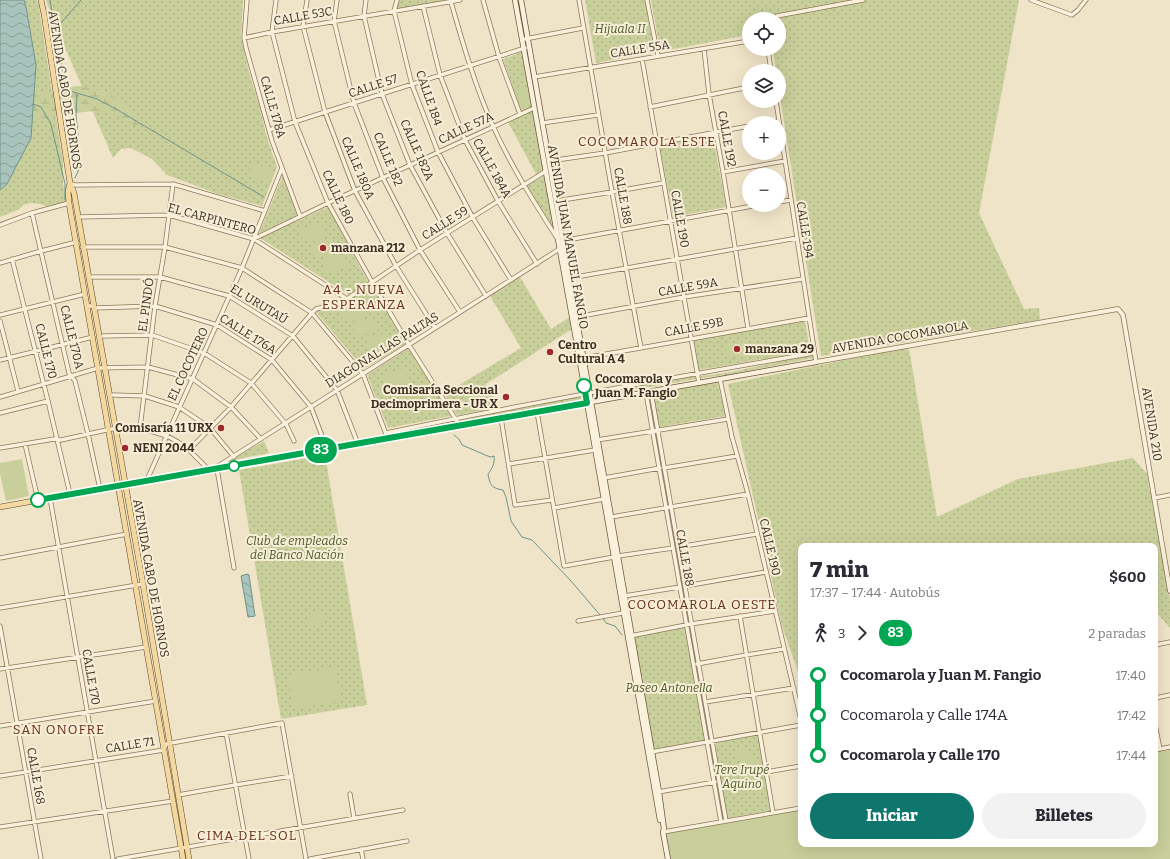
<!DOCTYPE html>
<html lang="es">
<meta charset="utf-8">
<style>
body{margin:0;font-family:Bitter,serif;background:#f2f2f3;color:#2b2b33;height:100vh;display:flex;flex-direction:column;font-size:15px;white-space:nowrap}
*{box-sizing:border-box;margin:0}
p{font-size:13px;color:#7c7c81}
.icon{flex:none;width:22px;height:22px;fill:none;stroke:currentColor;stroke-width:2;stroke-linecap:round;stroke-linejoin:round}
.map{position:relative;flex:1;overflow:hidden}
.drawer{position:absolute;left:798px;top:543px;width:360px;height:304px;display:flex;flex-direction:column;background:#fff;border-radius:8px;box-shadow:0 4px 16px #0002}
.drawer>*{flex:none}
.badge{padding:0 8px;border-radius:13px;font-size:14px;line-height:26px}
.fabs{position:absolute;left:742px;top:12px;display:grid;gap:8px}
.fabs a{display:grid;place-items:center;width:44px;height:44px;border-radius:50%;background:#fff;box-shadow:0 4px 16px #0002;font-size:20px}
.map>.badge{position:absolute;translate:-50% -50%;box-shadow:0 0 0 2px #fff}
.legs{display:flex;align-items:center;gap:6px;height:44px;padding:0 12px;font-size:13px}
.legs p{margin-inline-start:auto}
.summary{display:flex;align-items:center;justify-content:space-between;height:68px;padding:0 12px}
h1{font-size:22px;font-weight:800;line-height:30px}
.button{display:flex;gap:8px;margin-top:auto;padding:8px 12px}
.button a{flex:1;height:46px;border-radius:24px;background:#0f766e;color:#fff;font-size:16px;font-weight:800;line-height:46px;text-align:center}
.button a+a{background:#f2f2f3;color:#2b2b33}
ul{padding:0 12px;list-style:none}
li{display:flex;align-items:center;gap:14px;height:40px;font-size:15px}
li i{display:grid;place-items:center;width:6px;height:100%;margin:0 5px;background:currentColor}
li i::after{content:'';width:10px;height:10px;margin:-5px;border:3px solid;border-radius:50%;background:#fff}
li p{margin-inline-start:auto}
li:first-child i{background:linear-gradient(#0000 50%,currentColor 0)}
li:last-child i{background:linear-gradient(currentColor 50%,#0000 0)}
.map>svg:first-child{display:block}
</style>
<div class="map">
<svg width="1170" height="859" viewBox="0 0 1170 859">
<defs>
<pattern id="green-dots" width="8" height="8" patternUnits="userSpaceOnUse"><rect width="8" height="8" fill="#c9cf9b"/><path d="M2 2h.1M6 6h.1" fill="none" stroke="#aeb285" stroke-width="1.8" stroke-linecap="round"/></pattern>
<pattern id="wetland-marsh" width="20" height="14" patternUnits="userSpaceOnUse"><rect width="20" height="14" fill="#c9cf9b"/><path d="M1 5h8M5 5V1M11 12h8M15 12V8" fill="none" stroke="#aeb285"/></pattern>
<pattern id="water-waves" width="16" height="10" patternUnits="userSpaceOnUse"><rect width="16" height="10" fill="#a9c4bc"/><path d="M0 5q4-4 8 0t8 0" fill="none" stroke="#8ba098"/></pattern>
</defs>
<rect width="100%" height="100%" fill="#f0e4c8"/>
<path fill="url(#green-dots)" d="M24,0H37L39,8L63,162V184L67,201L50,207L40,204L30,203L23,205L18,210L0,217V190L7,184L31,138L36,65L26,7Z
M46,0H243L241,38L249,72L261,112L267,138L277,167L262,206L218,194L167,175L152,159L131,148L121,149L113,158L53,20Z
M399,0H454L395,10Z
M585,0H645L654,52L596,63Z
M651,0H1019L979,213L1024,309L1039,308L1040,320L821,356L779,90V71H776L773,49H779V19H749V35L663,51L660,50Z
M522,52L533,107L522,113L503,59Z
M533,110L545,171L537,176L508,122Z
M713,136L726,207L673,217L660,146Z
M283,175L298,216L259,234Z
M545,175L556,235L526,186Z
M328,207L368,282L349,295L260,238Z
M520,277L551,329L570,317L572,329L486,384L500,408L457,415L444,394L521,348L490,296Z
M371,285L406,344L364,369L315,311L350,300Z
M805,321L810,351L699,370L694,340Z
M908,347L910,354L937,517L1018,479L1133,458L1147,474L1170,599V628L1158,614H1155V546H801V680L782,626L728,384Z
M409,348L451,416L388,428L367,375Z
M812,355L813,358L727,375L701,378V376L726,373Z
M695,376L696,379L596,396L595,394Z
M717,382L726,416L659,427L653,393Z
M584,396V399L395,434V431Z
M264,441L269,453L234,460V458Z
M325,455L367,705L281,719L239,470Z
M685,627L705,740L654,749L634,636Z
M758,735L770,811L727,818L715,743Z"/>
<path fill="url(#wetland-marsh)" d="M76,86H82L108,92L140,118L142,121L138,127C126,120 113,111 98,111C86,111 72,114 60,115C49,117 41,121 30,115L33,98L36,93L42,91H56Z"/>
<path fill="#c9cf9b" d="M526,87L530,105L521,107L517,89Z
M253,162L274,171L269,183L248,175Z
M322,224L324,238L302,241L300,228Z
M333,240L335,253L313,257L311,243Z
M345,255L347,268L325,272L323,258Z
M363,304L365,318L342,321L340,308Z
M376,318L378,332L355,335L353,322Z
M388,333L391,346L368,350L366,336Z
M747,341L749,353L727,357L725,345Z
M406,369L408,382L386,386L384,373Z
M419,384L421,397L399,401L396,387Z
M431,398L434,411L411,415L409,402Z
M22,459L29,496L6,501L0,474V463Z
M322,611L325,623L310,627L307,615Z
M335,668L341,701L293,709L288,675Z
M739,746L756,761L749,769L732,754Z
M1170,749V859H668L663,832L801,808V844H1155V751Z"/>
<path fill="url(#water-waves)" stroke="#6f938a" d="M0,0H24L26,7L36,65L31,138L7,184L0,190Z
M247,574L249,575L255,616L248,617L241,576Z"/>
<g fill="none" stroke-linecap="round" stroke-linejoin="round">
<path stroke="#6f938a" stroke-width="1" d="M50,0L55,31L60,54L64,84L70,91L97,99L116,109L264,197
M60,49L63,47L59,25L75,7L81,0
M33,104L41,107L51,124L54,137L65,184V200
M75,178L81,165L76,115L77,94
M454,435L459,439L462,445L490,457L494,456C495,463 492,469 488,474C490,485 491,488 503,490L506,497L511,521L522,537L532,540L571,581L600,615
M602,617L606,623L615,626L622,635"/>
<g stroke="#8d765c" stroke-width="5">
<path id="minor" d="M247,0L244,38L246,48L272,141L300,216
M276,0L272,32L295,122L328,203L372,282L409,345L460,426
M307,0L303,26L325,112L355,191L396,266L435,328
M337,0L334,21L354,103L383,178L420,250L460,312
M366,0L364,16L382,94L410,165L447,233L486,296
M397,0L394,11L412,85L438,152L473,218L511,280
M483,0L499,57L520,114
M579,0L612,192L641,348
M647,0L658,56
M1031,0L1072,15L1078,10L1086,0
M451,2C463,44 475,86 493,126C511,166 534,202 557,238
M423,6L440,75L465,140L498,201L537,264
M776,19L777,16L863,0
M244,38L272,32L460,0
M525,39L583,28
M704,49L709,94L723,172L748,328
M768,49L771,71
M642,59L699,383
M534,77L749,41
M776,101L816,362
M650,107L749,87
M542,123L598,115
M767,123L779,121
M269,130L525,48
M549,161L605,153L749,126
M723,172L785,161
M70,183L75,185L173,184L265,211
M556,201L612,192L663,183
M779,202L791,200
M32,213L69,373L75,381L88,434L100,489
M78,217L169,215L254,239L347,299
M0,225L32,213L69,203
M254,239L328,203L534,108
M562,241L758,205
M82,247H165L242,268L312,313L363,374L386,434
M12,259L48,401L70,494
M0,263L41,251L77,242
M89,277H160L229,296L293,336L337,390L358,444
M570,278L797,238
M88,306H92L94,308L155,306L217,325L272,360L311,407L327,449
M0,315L85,294
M576,317L684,297L803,279
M0,321L18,391
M103,336L152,335L204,353L251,383L286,424L294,441
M584,358L809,318
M0,360L93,337
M720,379L732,437L748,494L801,720
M651,392L726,821
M646,393L721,822
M113,395L145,396L179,407L210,428L234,457
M0,397L98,368L148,367L193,379L231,407L261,439
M537,412L564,566L614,557
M0,413L48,401
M501,418L515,505L552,500
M140,428L155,306L165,247L173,184
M386,433C528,403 671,378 814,353
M597,440L728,419
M25,444L38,500
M0,448L54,439L61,440L111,429L140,428L167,436L178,442L189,450L206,467L208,471
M189,450L231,407L312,313L316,309L342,302L347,299L420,250L546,171
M509,464L595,450
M664,468L737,456
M604,478L660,468
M146,482L242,268L282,168
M50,498L113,859
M1154,498L1170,495
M554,508L604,499
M611,517L748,494
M678,547L757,534
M618,556L673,548
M0,558L127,534
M234,568L217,469L218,466L561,248
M685,586L766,572
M624,596L680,587
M0,608L143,584
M740,616L773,813
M578,621L623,613
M0,626L41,859
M630,636L691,624L775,611
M1155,645L1170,642
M697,664L746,655L784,649
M0,669L146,647
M1155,698L1170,695
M705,702L794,688
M1155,724L1160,749
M0,726L156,701
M226,733L249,859
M1155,750L1170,747
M651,752L801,725
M766,772L801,766
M0,776L164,750L166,744L282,723L306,859
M658,792L715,782
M350,794L354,818
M178,795L235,785L292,776
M0,827L173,801
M663,832L801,808
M361,849L363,859
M118,859L403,810
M310,859L407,841"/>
</g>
<g stroke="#8d765c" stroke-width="5.5">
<path id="tertiary" d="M816,362L1118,309L1123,315L1170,591"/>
</g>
<g stroke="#6f573f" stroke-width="6">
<path id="secondary" d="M515,0L574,328L660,820
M521,0L659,792L664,829L663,832L668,859
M125,485L816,362"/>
</g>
<g stroke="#5b4430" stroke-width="6">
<path id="primary" d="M41,0L44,14L70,183L74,193L143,584L189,859
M70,183L68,191L69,203L183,859
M0,507L122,485"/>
</g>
<use href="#minor" stroke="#faf1dc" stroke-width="3.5"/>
<use href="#tertiary" stroke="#faf1dc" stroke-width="4"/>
<use href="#secondary" stroke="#faf1dc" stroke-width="4.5"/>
<use href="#primary" stroke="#f3d9a0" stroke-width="5"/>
</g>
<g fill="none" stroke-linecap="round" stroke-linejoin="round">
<g stroke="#fff" stroke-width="9">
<path id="line-1" d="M38,500L587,403L584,386"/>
</g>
<use href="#line-1" stroke="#00a651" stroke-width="6"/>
</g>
<g fill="#9e2a2b" stroke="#f7eed8" stroke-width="1.5">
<circle cx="323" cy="248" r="4"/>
<circle cx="737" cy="349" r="4"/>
<circle cx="550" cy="352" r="4"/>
<circle cx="506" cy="397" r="4"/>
<circle cx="221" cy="428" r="4"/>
<circle cx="125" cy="448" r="4"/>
</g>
<g fill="#fff" stroke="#00a651" stroke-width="2">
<circle cx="584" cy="386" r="7"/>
<circle cx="234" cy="466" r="5"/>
<circle cx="38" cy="500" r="7"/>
</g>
<g text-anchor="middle" stroke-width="4" stroke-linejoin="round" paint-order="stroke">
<g font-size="12" fill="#3d2e20" stroke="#f7eed8">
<text transform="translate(303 16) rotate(-10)" y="4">CALLE 53C</text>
<text transform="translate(640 49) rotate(-9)" y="4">CALLE 55A</text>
<text transform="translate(373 86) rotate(-18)" y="4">CALLE 57</text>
<text transform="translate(65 90) rotate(81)" y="4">AVENIDA CABO DE HORNOS</text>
<text transform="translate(429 98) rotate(71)" y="4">CALLE 184</text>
<text transform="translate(273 107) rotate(74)" y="4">CALLE 178A</text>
<text transform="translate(466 128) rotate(-25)" y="4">CALLE 57A</text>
<text transform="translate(727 139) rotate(80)" y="4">CALLE 192</text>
<text transform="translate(417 150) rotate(66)" y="4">CALLE 182A</text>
<text transform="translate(388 159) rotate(67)" y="4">CALLE 182</text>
<text transform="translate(358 168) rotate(67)" y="4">CALLE 180A</text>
<text transform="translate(492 168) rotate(61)" y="4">CALLE 184A</text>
<text transform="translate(623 196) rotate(80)" y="4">CALLE 188</text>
<text transform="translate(338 197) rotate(65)" y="4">CALLE 180</text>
<text transform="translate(212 219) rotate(15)" y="4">EL CARPINTERO</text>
<text transform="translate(680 219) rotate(80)" y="4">CALLE 190</text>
<text transform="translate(445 223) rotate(-32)" y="4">CALLE 59</text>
<text transform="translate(805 230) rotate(81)" y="4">CALLE 194</text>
<text transform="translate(568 237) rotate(80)" y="4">AVENIDA JUAN MANUEL FANGIO</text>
<text transform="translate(688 287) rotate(-10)" y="4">CALLE 59A</text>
<text transform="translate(259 304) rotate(31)" y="4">EL URUTAÚ</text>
<text transform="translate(146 305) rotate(-82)" y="4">EL PINDÓ</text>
<text transform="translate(694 327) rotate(-11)" y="4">CALLE 59B</text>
<text transform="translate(248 334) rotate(32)" y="4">CALLE 176A</text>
<text transform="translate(72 337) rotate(76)" y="4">CALLE 170A</text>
<text transform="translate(900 337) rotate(-10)" y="4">AVENIDA COCOMAROLA</text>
<text transform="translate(382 350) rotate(-32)" y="4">DIAGONAL LAS PALTAS</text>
<text transform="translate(46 351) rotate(76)" y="4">CALLE 170</text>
<text transform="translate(188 364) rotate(-65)" y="4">EL COCOTERO</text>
<text transform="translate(1152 424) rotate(81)" y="4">AVENIDA 210</text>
<text transform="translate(770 547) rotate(77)" y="4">CALLE 190</text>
<text transform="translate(685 558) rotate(80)" y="4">CALLE 188</text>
<text transform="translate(151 578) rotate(80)" y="4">AVENIDA CABO DE HORNOS</text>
<text transform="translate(91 677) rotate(80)" y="4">CALLE 170</text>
<text transform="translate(130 745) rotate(-9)" y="4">CALLE 71</text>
<text transform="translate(36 776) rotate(80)" y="4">CALLE 168</text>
</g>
<g font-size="12" font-style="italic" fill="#4d5a26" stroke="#f7eed8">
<text x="620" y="33">Hijuala II</text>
<text x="297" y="545">Club de empleados<tspan x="297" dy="14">del Banco Nación</tspan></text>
<text x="669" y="692">Paseo Antonella</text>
<text x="742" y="774">Tere Irupé<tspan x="742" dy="14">Aquino</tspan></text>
</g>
<g font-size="12" font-weight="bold" fill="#3d2e20" stroke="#f7eed8" text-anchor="start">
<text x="331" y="252">manzana 212</text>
<text x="558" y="349">Centro<tspan x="558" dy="14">Cultural A 4</tspan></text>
<text x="745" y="353">manzana 29</text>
<text x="498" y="394" text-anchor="end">Comisaría Seccional<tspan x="498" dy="14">Decimoprimera - UR X</tspan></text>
<text x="213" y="432" text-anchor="end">Comisaría 11 URX</text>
<text x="133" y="452">NENI 2044</text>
</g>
<g font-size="12" font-weight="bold" fill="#3d2e20" stroke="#f7eed8" text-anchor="start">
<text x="595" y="383">Cocomarola y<tspan x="595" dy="14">Juan M. Fangio</tspan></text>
</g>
<g font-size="13" letter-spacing="1" fill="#6b2e1e" stroke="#f7eed8">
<text x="647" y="146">COCOMAROLA ESTE</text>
<text x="364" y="294">A4 - NUEVA<tspan x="364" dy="15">ESPERANZA</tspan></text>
<text x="702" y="609">COCOMAROLA OESTE</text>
<text x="59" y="734">SAN ONOFRE</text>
<text x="247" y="840">CIMA DEL SOL</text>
</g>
</g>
</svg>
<div class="fabs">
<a><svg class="icon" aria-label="locate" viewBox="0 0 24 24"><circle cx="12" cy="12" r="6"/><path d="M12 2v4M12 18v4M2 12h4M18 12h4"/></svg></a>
<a><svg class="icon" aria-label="layers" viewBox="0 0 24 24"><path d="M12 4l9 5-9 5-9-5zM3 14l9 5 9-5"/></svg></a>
<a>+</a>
<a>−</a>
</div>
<b class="badge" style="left:321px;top:450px;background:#00a651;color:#fff">83</b>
<section class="drawer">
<div class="summary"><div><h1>7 min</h1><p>17:37 – 17:44 · Autobús</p></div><b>$600</b></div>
<div class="legs"><svg class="icon" aria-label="walk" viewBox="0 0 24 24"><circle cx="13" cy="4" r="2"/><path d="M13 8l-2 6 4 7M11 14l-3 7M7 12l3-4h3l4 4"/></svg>3<svg class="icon" aria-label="forward" viewBox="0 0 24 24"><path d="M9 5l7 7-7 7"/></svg><b class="badge" style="background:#00a651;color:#fff">83</b><p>2 paradas</p></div>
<ul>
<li><i style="color:#00a651"></i><b>Cocomarola y Juan M. Fangio</b><p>17:40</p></li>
<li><i style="color:#00a651"></i><span>Cocomarola y Calle 174A</span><p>17:42</p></li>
<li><i style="color:#00a651"></i><b>Cocomarola y Calle 170</b><p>17:44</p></li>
</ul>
<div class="button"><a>Iniciar</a><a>Billetes</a></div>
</section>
</div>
